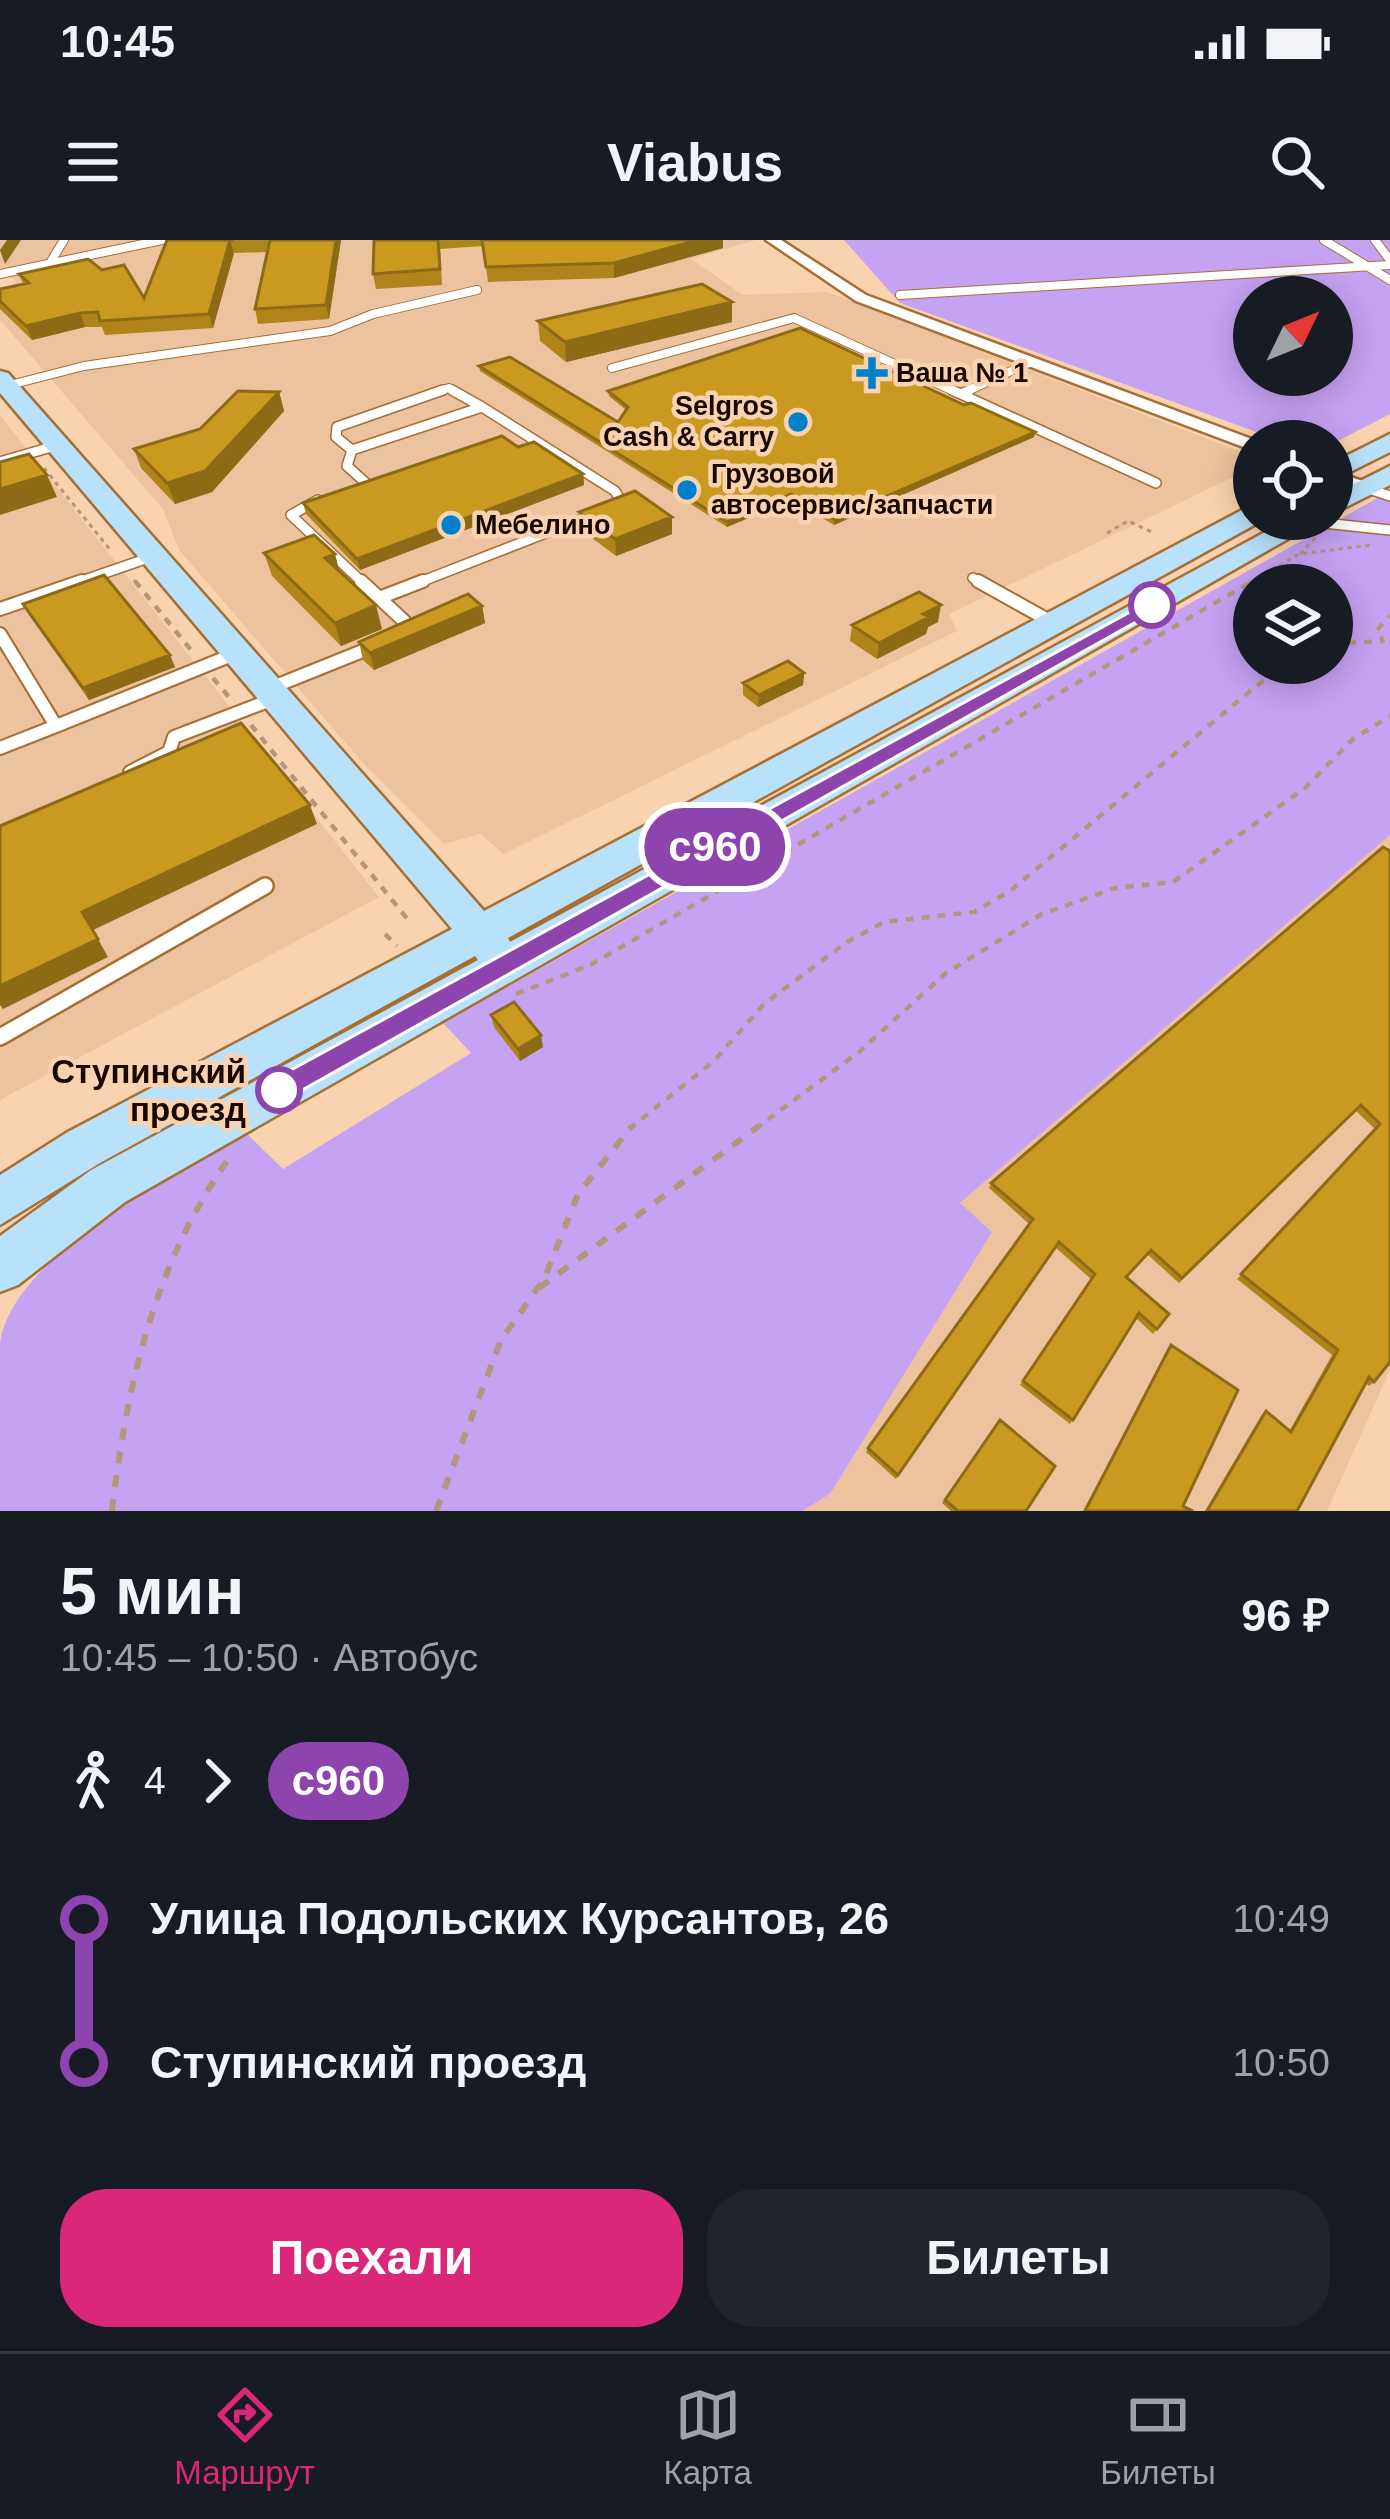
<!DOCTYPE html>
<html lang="ru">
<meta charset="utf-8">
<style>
body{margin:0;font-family:Helvetica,sans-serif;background:#20242c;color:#f1f3f6;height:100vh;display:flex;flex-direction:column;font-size:45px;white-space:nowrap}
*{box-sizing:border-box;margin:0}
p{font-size:39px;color:#9ea1a6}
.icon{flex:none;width:66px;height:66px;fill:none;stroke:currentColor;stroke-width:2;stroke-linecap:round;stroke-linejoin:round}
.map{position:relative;height:1271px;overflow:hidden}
.details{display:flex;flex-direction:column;background:#171b24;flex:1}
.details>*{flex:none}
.badge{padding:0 24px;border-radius:39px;font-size:42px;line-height:78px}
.needle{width:78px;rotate:47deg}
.controls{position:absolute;left:1233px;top:36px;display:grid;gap:24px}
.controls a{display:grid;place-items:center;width:120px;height:120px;border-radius:50%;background:#171b24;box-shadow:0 6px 30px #0003;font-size:60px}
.map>.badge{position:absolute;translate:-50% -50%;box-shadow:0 0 0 6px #fff}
.legs{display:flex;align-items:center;gap:18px;height:132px;padding:0 60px;font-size:39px}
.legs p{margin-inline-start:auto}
.head{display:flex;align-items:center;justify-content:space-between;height:204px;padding:0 60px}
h1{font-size:66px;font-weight:700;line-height:90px}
.primary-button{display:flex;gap:24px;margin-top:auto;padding:24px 60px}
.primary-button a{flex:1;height:138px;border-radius:48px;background:#db2777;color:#fff;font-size:48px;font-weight:700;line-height:138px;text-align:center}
.primary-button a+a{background:#20242c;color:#f1f3f6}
ul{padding:0 60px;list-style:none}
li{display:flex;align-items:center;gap:42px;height:144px;font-size:45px}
li i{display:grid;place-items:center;width:18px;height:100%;margin:0 15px;background:currentColor}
li i::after{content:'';width:30px;height:30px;margin:-15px;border:9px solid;border-radius:50%;background:#171b24}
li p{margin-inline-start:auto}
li:first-child i{background:linear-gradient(#0000 50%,currentColor 0)}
li:last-child i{background:linear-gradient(currentColor 50%,#0000 0)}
.status{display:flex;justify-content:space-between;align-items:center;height:84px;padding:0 60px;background:#171b24;direction:ltr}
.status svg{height:33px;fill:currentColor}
header{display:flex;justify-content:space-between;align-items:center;height:156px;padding:0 60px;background:#171b24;font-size:54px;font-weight:700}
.tabs{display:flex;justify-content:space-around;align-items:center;height:168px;border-top:3px solid #363941;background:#171b24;font-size:33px;color:#9ea1a6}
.tabs a{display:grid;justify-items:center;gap:6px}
.tabs .current{color:#db2777}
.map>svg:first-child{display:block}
</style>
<div class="status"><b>10:45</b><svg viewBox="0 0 49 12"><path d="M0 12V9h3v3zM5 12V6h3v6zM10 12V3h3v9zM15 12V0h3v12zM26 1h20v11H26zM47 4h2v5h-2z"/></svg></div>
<header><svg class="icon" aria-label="menu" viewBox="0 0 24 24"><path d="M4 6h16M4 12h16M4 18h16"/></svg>Viabus<svg class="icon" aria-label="search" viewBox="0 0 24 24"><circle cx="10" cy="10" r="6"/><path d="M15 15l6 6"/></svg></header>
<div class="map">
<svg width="1390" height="1271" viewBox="0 0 1390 1271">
<rect width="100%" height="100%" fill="#f9d3b0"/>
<path fill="#ecc39e" d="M0,0H756L691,19L743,55L827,52L1254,217V227L949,374L957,391L504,614L480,594L444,604L362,522L179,310L163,269L0,80V53L17,42L0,28Z
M0,175L379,657L0,860Z
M1390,595V1130L1327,1271H802L830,1254L992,991L959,964Z"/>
<path fill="#c5a2f2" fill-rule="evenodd" d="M844,0H1390V174L1332,204L1282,201L900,63ZM1254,57H1332V135H1254Z
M1390,251V595L960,963L992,992L830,1254L802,1271H0C0,1217 0,1158 0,1104C11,1016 176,934 247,894L283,929L471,813L443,783ZM1254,345H1332V423H1254Z"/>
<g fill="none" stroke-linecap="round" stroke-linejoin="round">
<g stroke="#a76e32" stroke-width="10">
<path id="lane-far3" d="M1324,0L1390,40
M1375,0L1390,20
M50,23L64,0
M0,34L162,0
M900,55L1390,25
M612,128L794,78L958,153
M6,146L84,126L330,91L373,74L477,50
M433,153L449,148L457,153
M963,153L1031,122"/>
</g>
<g stroke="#a76e32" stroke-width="12">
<path id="lane-far2" d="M452,150L482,167
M952,150L1156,243
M961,154L970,150
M352,210L336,197L337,187L443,150
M0,222L58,205
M367,244L347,226L352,210L482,167L615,251L621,261L613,267
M1366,248L1390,256
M318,260L291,275L364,344
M1305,281L1390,290
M973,338L983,344
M73,344L154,316
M415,344L592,275"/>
</g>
<g stroke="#a76e32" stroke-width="16">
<path id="lane-far1" d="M361,341L404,381L408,389L401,395
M978,341L1055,384
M379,358L423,341
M0,369L82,341
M0,394L56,486L237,413
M268,449L375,406
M0,508L56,486
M130,532L169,512L174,497L276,458"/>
</g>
<g stroke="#a76e32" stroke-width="20">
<path id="lane" d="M0,797L265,646"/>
</g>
<g stroke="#a76e32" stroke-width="5">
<path id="street" d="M766,0H781L866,55L1257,201L1254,211L856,61Z
M1332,231L1372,244L1375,248L1366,254L1332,242Z"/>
</g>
<g stroke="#a76e32" stroke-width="5">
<path id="secondary" d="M0,131L8,133L484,671L1244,269L1254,267V279H1265L508,698L510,702L1289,279H1323L125,962L18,1045L0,1052V996L91,930L478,720L475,716L100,923L0,985V935L66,893L452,689L0,153Z
M1390,194V212L1332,241V223Z
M1390,226V245L1332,274V255Z"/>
</g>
<path stroke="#b5967b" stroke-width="3" stroke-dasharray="4.5 4.5" stroke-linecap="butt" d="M44,228L112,312
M1107,293L1128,281L1154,293
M1300,314L1317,296
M134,340L137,344
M1248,344L1299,314L1372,305"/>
<path stroke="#b5967b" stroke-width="4.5" stroke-dasharray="8 8" stroke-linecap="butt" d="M135,341L195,415
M1332,404L1383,401L1377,390L1390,376
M213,438L229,457
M251,485L409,681
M385,694L397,706
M516,754L590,725L1253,341
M629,889L714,821L764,764L847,702L884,682L974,672L1010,651L1284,423
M755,889L859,812L946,733L1042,674L1115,648L1173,642L1305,548L1353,499L1390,476"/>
<path stroke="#b5967b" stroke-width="6" stroke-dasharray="12 12" stroke-linecap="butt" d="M539,1048L759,886
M112,1271C127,1143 154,1025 229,918
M436,1271L501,1100L544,1039L578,954L632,886"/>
<use href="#lane-far3" stroke="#fff" stroke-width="8"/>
<use href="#lane-far2" stroke="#fff" stroke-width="9"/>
<use href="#lane-far1" stroke="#fff" stroke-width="12"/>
<use href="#lane" stroke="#fff" stroke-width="15"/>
<use href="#street" fill="#fff" fill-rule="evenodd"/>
<use href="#secondary" fill="#b8e2fc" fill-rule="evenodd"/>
</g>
<path fill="#ae841b" d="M165,0H341L329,79L258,84L255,69L267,12L234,13L213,88L105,95L102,87H85L32,100L0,69V49L23,44L19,34L102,30L144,58L166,3Z
M374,0H723V8L614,38L488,42L483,6L440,9L442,45L376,49L373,34Z
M538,81L732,82L566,122L540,101Z
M479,126L618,182L626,170L609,156L608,151L964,165L1035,192L1034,197L834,285L791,260L727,287L480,131Z
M279,152L284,171L212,252L175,264L141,228L134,209L200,189Z
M518,207L583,234L584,245L360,330L306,274L303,263Z
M579,272L672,277V294L616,316L580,289Z
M264,313L339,331L382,389L341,406L272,336Z
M23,364L175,427L89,460L29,375Z
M482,366L485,383L374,430L363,420L359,402Z
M938,382L928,387L926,394L877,419L850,401L852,385Z
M804,433L803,445L758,467L743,455V443Z
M1390,611L1374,1142L1369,1146L1366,1143L1297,1271H1205L1261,1176L1266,1171L1290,1190L1332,1115L1237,1039L1375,889L1356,871L1179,1043L1148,1015L1127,1037L1169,1074L1153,1094L1136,1078L1070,1184L1020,1145L1091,1039L1056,1008L896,1239L866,1212L868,1208L1029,984L989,948L991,943Z
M491,775L543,807L520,821L494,787Z
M1171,1105L1183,1266L1193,1271H1083Z
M1000,1180L1026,1271H951L942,1263Z"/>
<path fill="#8d6b16" d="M7,0H21L5,24L0,10Z
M230,0L234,13L213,88L209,74Z
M336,0H341L329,79L326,65Z
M698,0H723V8L614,38V23Z
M732,62V82L566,122L565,102Z
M80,73L85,87L32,100L26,86Z
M279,152L284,171L212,252L175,264L167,243Z
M1035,192L1034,197L834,285V279Z
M583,234L584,245L360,330L357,319Z
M47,235L57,257L0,275V249Z
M791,254V260L727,287V282Z
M672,277V294L616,316L615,299Z
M335,314L341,337L325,318Z
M376,365L382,389L341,406L335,383Z
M941,365L938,382L928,387L926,394L877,419L879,403L923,374Z
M482,366L485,383L374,430L370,413Z
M170,415L175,427L89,460L83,448Z
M804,433L803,445L758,467L759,455Z
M310,565L317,584L93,690L108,717L3,769L0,765V746L82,672Z
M541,795L543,807L520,821L518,809Z"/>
<path fill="#ca991f" stroke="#8d6b16" stroke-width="3" d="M167,0H234H230L209,74L100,81L98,72L80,73L26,86L0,61V49L29,43L19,34L88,19L102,30L124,25L144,58Z
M270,0H336L326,65L255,69Z
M374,0H438L440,29L373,34Z
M482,0H698L614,23L486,27Z
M702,44L732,62L565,102L538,81Z
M800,88L964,165L971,163L1035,192L834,279L791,254L727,282L479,126L510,117L618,182L628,167L608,151Z
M238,151L279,152L205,231L167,243L134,209L200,189Z
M502,196L518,207L534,202L583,234L357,319L303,263Z
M29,214L47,235L0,249V222Z
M635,251L672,277L615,299L579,272Z
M314,295L335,314L325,318L376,365L335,383L264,313Z
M104,335L170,415L83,448L23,364Z
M919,352L941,365L923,374L929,377L879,403L852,385Z
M468,354L482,366L370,413L359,402Z
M788,421L804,433L759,455L743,443Z
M241,483L310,565L82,672L98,699L0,746V586Z
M1383,607L1390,611V1122L1374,1142L1369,1137L1297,1271H1207L1266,1171L1291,1192L1338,1110L1241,1034L1380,884L1361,865L1182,1038L1151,1010L1126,1037L1169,1074L1157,1089L1139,1073L1073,1180L1023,1141L1095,1034L1059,1002L898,1235L868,1208L1033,979L991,943Z
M514,762L541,795L518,809L491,775Z
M1171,1105L1238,1150L1183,1266L1193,1271H1085Z
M1000,1180L1055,1226L1026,1271H958L945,1260Z"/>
<path fill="#8e44ad" stroke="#fff" stroke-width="3" d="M1152,360L1161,365L1159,369L288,858H269V842Z"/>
<g fill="#0081c9" stroke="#f9d3b0" stroke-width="4.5">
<path d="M866 115h12v12h12v12h-12v12h-12v-12h-12v-12h12z"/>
<circle cx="798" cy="182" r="12"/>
<circle cx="687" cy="250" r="12"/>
<circle cx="451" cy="285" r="12"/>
</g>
<g fill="#fff" stroke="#8e44ad" stroke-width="6">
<circle cx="1152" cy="365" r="21"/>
<circle cx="279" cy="850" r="21"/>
</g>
<g text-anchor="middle" stroke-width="9" stroke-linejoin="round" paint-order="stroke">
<g font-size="27" font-weight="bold" fill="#190800" stroke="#f9d3b0" text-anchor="start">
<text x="896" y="142">Ваша № 1</text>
<text x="774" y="175" text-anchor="end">Selgros<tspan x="774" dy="31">Cash &amp; Carry</tspan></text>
<text x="711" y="243">Грузовой<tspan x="711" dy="31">автосервис/запчасти</tspan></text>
<text x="475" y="294">Мебелино</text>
</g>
<g font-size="33" font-weight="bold" fill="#190800" stroke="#f9d3b0" text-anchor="end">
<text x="246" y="843">Ступинский<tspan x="246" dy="38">проезд</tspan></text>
</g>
</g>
</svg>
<div class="controls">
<a><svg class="needle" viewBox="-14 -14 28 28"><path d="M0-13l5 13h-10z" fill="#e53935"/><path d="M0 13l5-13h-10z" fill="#9ea1a6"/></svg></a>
<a><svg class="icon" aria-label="locate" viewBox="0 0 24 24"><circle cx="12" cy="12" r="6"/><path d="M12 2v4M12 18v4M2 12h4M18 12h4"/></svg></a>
<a><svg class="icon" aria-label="layers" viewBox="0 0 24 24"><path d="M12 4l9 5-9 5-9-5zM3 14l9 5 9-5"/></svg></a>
</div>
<b class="badge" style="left:715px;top:607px;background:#8e44ad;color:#fff">с960</b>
</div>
<section class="details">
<div class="head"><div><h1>5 мин</h1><p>10:45 – 10:50 · Автобус</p></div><b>96 ₽</b></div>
<div class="legs"><svg class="icon" aria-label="walk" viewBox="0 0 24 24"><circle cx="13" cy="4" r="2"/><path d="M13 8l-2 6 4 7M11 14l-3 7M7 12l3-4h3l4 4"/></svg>4<svg class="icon" aria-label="forward" viewBox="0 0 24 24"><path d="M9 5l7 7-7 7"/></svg><b class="badge" style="background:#8e44ad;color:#fff">с960</b></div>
<ul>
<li><i style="color:#8e44ad"></i><b>Улица Подольских Курсантов, 26</b><p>10:49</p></li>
<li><i style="color:#8e44ad"></i><b>Ступинский проезд</b><p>10:50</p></li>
</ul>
<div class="primary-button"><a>Поехали</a><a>Билеты</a></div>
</section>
<nav class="tabs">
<a class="current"><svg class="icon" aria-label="directions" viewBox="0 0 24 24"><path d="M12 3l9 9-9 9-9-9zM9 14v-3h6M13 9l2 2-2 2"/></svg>Маршрут</a>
<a><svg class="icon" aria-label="map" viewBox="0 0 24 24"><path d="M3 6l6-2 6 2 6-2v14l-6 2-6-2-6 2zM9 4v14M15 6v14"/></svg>Карта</a>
<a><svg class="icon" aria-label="tickets" viewBox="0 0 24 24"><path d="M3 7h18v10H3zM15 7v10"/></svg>Билеты</a>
</nav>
